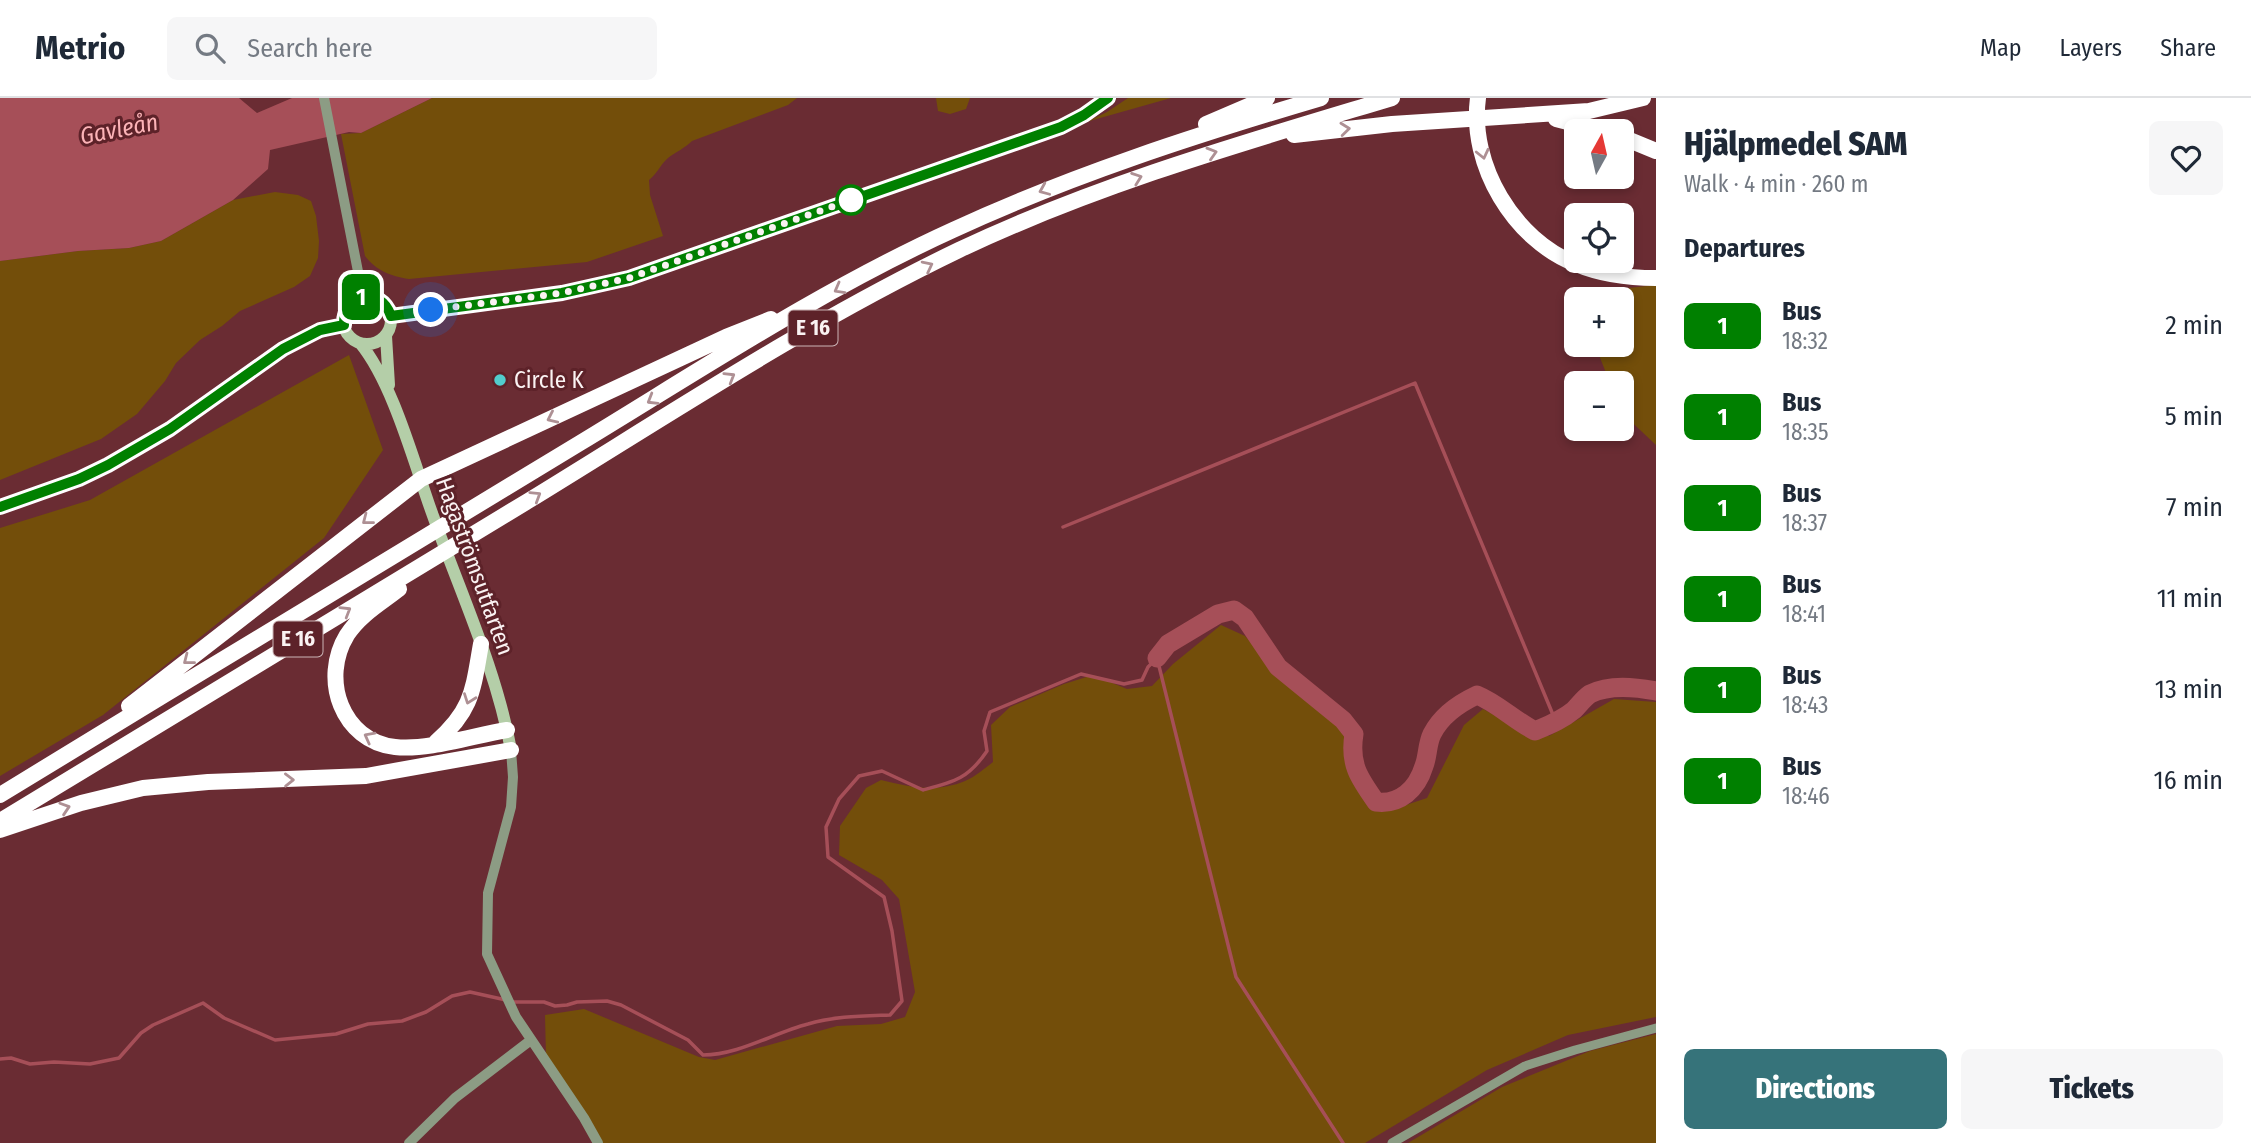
<!DOCTYPE html>
<meta charset="utf-8">
<style>
body{margin:0;font-family:"Fira Sans Condensed",sans-serif;background:#f6f6f7;color:#1f2937;height:100vh;display:flex;flex-direction:column;font-size:26px;white-space:nowrap}
*{box-sizing:border-box;margin:0}
p{font-size:23px;color:#747a83}
.icon{flex:none;width:38px;height:38px;fill:none;stroke:currentColor;stroke-width:2;stroke-linecap:round;stroke-linejoin:round}
.map{position:relative;flex:1;overflow:hidden}
.drawer{display:flex;flex-direction:column;background:#fff;width:595px}
.drawer>*{flex:none}
.badge{padding:0 14px;border-radius:10px;font-size:24px;line-height:46px}
.needle{width:46px;rotate:8deg}
.controls{position:absolute;left:1564px;top:21px;display:grid;gap:14px}
.controls a{display:grid;place-items:center;width:70px;height:70px;border-radius:10px;background:#fff;box-shadow:0 4px 10px #0003;font-size:35px}
.you{position:absolute;width:35px;height:35px;margin:-18px;border:5px solid #fff;border-radius:50%;background:#1a73e8;box-shadow:0 0 0 10px #1a73e833}
.map>.badge{position:absolute;translate:-50% -50%;box-shadow:0 0 0 4px #fff}
h2{padding:0 28px;font-size:26px;line-height:63px}
.round{display:grid;place-items:center;flex:none;width:74px;height:74px;border-radius:10px;background:#f6f6f7}
.summary{display:flex;align-items:center;justify-content:space-between;height:119px;padding:0 28px}
h1{font-size:33px;font-weight:800;line-height:52px}
.action{display:flex;gap:14px;margin-top:auto;padding:14px 28px}
.action a{flex:1;height:80px;border-radius:10px;background:#36737a;color:#fff;font-size:28px;font-weight:800;line-height:80px;text-align:center}
.action a+a{background:#f6f6f7;color:#1f2937}
ul{padding:0;list-style:none}
li{display:flex;align-items:center;gap:21px;height:91px;padding:0 28px}
li div{flex:1}
li b{display:block;font-size:26px}
li em{font-style:normal}
li .badge{min-width:77px;font-weight:700;text-align:center}
header{display:flex;align-items:center;gap:42px;box-sizing:border-box;height:98px;padding:0 35px;background:#fff;border-bottom:2px solid #e0e1e3}
header strong{font-size:33px}
nav{display:flex;gap:38px;margin-inline-start:auto;font-size:24px}
.search{width:490px;height:63px;background:#f6f6f7;display:flex;align-items:center;gap:18px;box-sizing:border-box;padding:0 24px;border-radius:10px;color:#747a83;font-size:26px}
main{display:flex;flex:1;min-height:0}
.map>svg:first-child{display:block}
</style>
<header>
<strong>Metrio</strong>
<div class="search"><svg class="icon" aria-label="search" viewBox="0 0 24 24"><circle cx="10" cy="10" r="6"/><path d="M15 15l6 6"/></svg>Search here</div>
<nav><a>Map</a><a>Layers</a><a>Share</a></nav>
</header>
<main>
<div class="map">
<svg width="1656" height="1045" viewBox="0 0 1656 1045">
<rect width="100%" height="100%" fill="#6a2c33"/>
<path fill="#734e0a" d="M432,0H797L788,7L692,43C685,50 676,54 668,60C660,67 657,76 649,82L650,97L663,138L587,164L409,181C390,178 377,173 365,158L341,36L361,35Z
M936,0H970L966,11L950,16L938,13Z
M1128,0H1171L1086,24L1107,14Z
M275,94L298,97L311,103L316,118L319,143L318,160L310,178L294,189L240,213L222,228L200,242L176,265L165,283L137,316L101,341L0,382V163L78,153L129,150L161,143L233,102Z
M1656,187V347L1622,315V285H1610L1595,247H1622V201H1584L1583,195Z
M349,257L383,352L324,440L103,617L0,678V430L90,402Z
M1221,527L1245,538L1271,567L1342,626L1354,677L1372,709H1400L1427,700L1464,627L1483,611L1515,628L1549,638L1614,601L1656,604V919L1568,937L1487,972L1365,1045H594L546,958L545,917L584,911L699,959L715,962L837,928L881,926L905,919L915,894L899,801L882,782L839,757L840,728L866,690L881,682C910,689 936,695 965,683C975,679 985,670 993,664L991,627L1010,609L1064,586L1093,577L1127,591L1152,588L1173,566Z
M1656,936V1045H1408L1502,989L1590,953Z"/>
<path fill="#a64f58" d="M0,0H239L257,15L292,0H432L361,35L349,34L270,52L268,71L233,102L161,143L129,150L78,153L0,163Z"/>
<g fill="none" stroke-linecap="round" stroke-linejoin="round">
<path stroke="#a64f58" stroke-width="3.5" d="M1063,429L1415,285L1556,624
M513,904H544L555,908L567,907L577,904L607,903L621,907L688,942L703,957C739,957 773,935 808,926C835,918 862,918 890,917L902,903L892,833L884,799L828,759L826,729L839,701L859,678L882,673L923,692C954,684 968,681 987,653L984,633L990,614L1081,576L1124,586L1142,582L1148,569L1157,560L1236,879L1343,1045
M0,961L11,960L30,966L54,964L90,966L119,960L141,935L153,927L203,905L224,920L275,942L336,936L368,926L402,923L426,914L452,898L470,894L506,902"/>
<path stroke="#a64f58" stroke-width="19" d="M1157,560L1168,546L1218,516L1234,512L1245,520L1278,569L1343,622L1354,636C1349,666 1359,680 1376,704C1400,707 1417,691 1424,668C1428,658 1427,646 1432,636C1441,618 1460,605 1477,597C1497,605 1514,622 1535,633C1549,627 1562,622 1574,612C1579,607 1584,600 1590,596C1610,586 1635,589 1656,593"/>
<path stroke="#8c9c84" stroke-width="9" d="M1392,1045L1525,968L1575,952L1656,930"/>
<path stroke="#8c9c84" stroke-width="10" d="M324,0L363,199
M511,652L513,679L511,709L488,795L487,856L516,919L584,1020L598,1045
M409,1045L455,1000L531,942"/>
<path stroke="#b4cea8" stroke-width="12" d="M343 222a24 24 0 1 1 48 0a24 24 0 1 1-48 0Z
M391,218L562,195L629,180L1061,28L1084,17L1108,0
M386,238L389,287
M360,245C393,285 414,365 432,415C460,494 496,570 511,652
M0,409C50,391 98,376 143,348C173,329 203,308 232,288C268,261 299,236 344,227"/>
<path stroke="#fff" stroke-width="16" d="M1478,0C1469,67 1514,142 1576,166C1602,177 1628,180 1656,180
M1556,21L1602,33
M1206,26L1267,0
M1294,37L1392,26L1589,13L1643,0
M1622,39L1656,53
M399,491C381,505 360,517 347,537C320,581 342,643 395,649C427,653 475,637 507,632
M129,608L421,381L726,239L771,221
M436,644C473,612 473,591 481,546
M0,697C193,579 387,462 580,345C702,271 823,191 953,132C1072,77 1196,37 1321,0
M0,723C176,616 353,510 528,403C670,316 809,224 959,152C1098,86 1246,44 1392,0
M0,732L81,705L143,690L208,684L366,678L511,652"/>
</g>
<defs><path id="oneway-chevron" d="M-2-3.5L2.5 0L-2 3.5" fill="none" stroke-width="1.6" stroke-linecap="round" stroke-linejoin="round" transform="scale(1.75)"/></defs>
<g stroke="#ae9094">
<use href="#oneway-chevron" transform="translate(1345 31) rotate(-6)"/>
<use href="#oneway-chevron" transform="translate(1212 55) rotate(-17)"/>
<use href="#oneway-chevron" transform="translate(1483 56) rotate(77)"/>
<use href="#oneway-chevron" transform="translate(1137 80) rotate(-20)"/>
<use href="#oneway-chevron" transform="translate(1044 92) rotate(157)"/>
<use href="#oneway-chevron" transform="translate(928 168) rotate(-27)"/>
<use href="#oneway-chevron" transform="translate(839 191) rotate(151)"/>
<use href="#oneway-chevron" transform="translate(730 279) rotate(-31)"/>
<use href="#oneway-chevron" transform="translate(652 302) rotate(149)"/>
<use href="#oneway-chevron" transform="translate(552 320) rotate(155)"/>
<use href="#oneway-chevron" transform="translate(536 398) rotate(-32)"/>
<use href="#oneway-chevron" transform="translate(367 422) rotate(142)"/>
<use href="#oneway-chevron" transform="translate(346 513) rotate(-31)"/>
<use href="#oneway-chevron" transform="translate(188 562) rotate(142)"/>
<use href="#oneway-chevron" transform="translate(469 601) rotate(110)"/>
<use href="#oneway-chevron" transform="translate(369 639) rotate(-152)"/>
<use href="#oneway-chevron" transform="translate(289 682) rotate(-1)"/>
<use href="#oneway-chevron" transform="translate(65 710) rotate(-18)"/>
</g>
<g fill="none" stroke-linecap="round" stroke-linejoin="round">
<g stroke="#fff" stroke-width="16">
<path id="line" d="M0,409L79,381L108,367L170,331L283,251L320,232L344,227C343,195 380,187 391,218L562,195L629,180L1061,29L1084,17L1108,0"/>
</g>
<use href="#line" stroke="#008000" stroke-width="10"/>
<path stroke="#faf2f2" stroke-width="7" stroke-dasharray="0 12.6" d="M431,212L562,195L629,180L851,102"/>
</g>
<circle fill="#fff" stroke="#008000" stroke-width="3.5" cx="851" cy="102" r="14"/>
<circle fill="#52cdcd" stroke="#5d2229" stroke-width="2.5" cx="500" cy="282" r="7"/>
<g text-anchor="middle" stroke-width="6" stroke-linejoin="round" paint-order="stroke">
<g fill="#5d2229" stroke="#cbb4b6" stroke-width="2">
<rect x="788.5" y="212.5" width="49" height="35" rx="5"/>
<rect x="273.5" y="523.5" width="49" height="35" rx="5"/>
</g>
<g font-size="21" font-weight="bold" fill="#faf2f2">
<text x="813" y="237">E 16</text>
<text x="298" y="548">E 16</text>
</g>
<g font-size="23" fill="#faf2f2" stroke="#5d2229" text-anchor="start">
<text x="514" y="290">Circle K</text>
</g>
<g font-size="23" fill="#faf2f2" stroke="#5d2229">
<text transform="translate(475 468) rotate(70)" y="8">Hagaströmsutfarten</text>
</g>
<g font-size="24" font-style="italic" fill="#fcb3b7" stroke="#5d2229">
<text transform="translate(119 31) rotate(-11)" y="8">Gavleån</text>
</g>
</g>
</svg>
<div class="controls">
<a><svg class="needle" viewBox="-14 -14 28 28"><path d="M0-13l5 13h-10z" fill="#e53935"/><path d="M0 13l5-13h-10z" fill="#747a83"/></svg></a>
<a><svg class="icon" aria-label="locate" viewBox="0 0 24 24"><circle cx="12" cy="12" r="6"/><path d="M12 2v4M12 18v4M2 12h4M18 12h4"/></svg></a>
<a>+</a>
<a>−</a>
</div>
<div class="you" style="left:431px;top:212px"></div>
<b class="badge" style="left:361px;top:199px;background:#008000;color:#fff">1</b>
</div>
<section class="drawer">
<div class="summary"><div><h1>Hjälpmedel SAM</h1><p>Walk · 4 min · 260 m</p></div><a class="round"><svg class="icon" aria-label="heart" viewBox="0 0 24 24"><path d="M12 20l-8-8c-3-5 5-10 8-4 3-6 11-1 8 4z"/></svg></a></div>
<h2>Departures</h2>
<ul>
<li><span class="badge" style="background:#008000;color:#fff">1</span><div><b>Bus</b><p>18:32</p></div><em>2 min</em></li>
<li><span class="badge" style="background:#008000;color:#fff">1</span><div><b>Bus</b><p>18:35</p></div><em>5 min</em></li>
<li><span class="badge" style="background:#008000;color:#fff">1</span><div><b>Bus</b><p>18:37</p></div><em>7 min</em></li>
<li><span class="badge" style="background:#008000;color:#fff">1</span><div><b>Bus</b><p>18:41</p></div><em>11 min</em></li>
<li><span class="badge" style="background:#008000;color:#fff">1</span><div><b>Bus</b><p>18:43</p></div><em>13 min</em></li>
<li><span class="badge" style="background:#008000;color:#fff">1</span><div><b>Bus</b><p>18:46</p></div><em>16 min</em></li>
</ul>
<div class="action"><a>Directions</a><a>Tickets</a></div>
</section>
</main>
